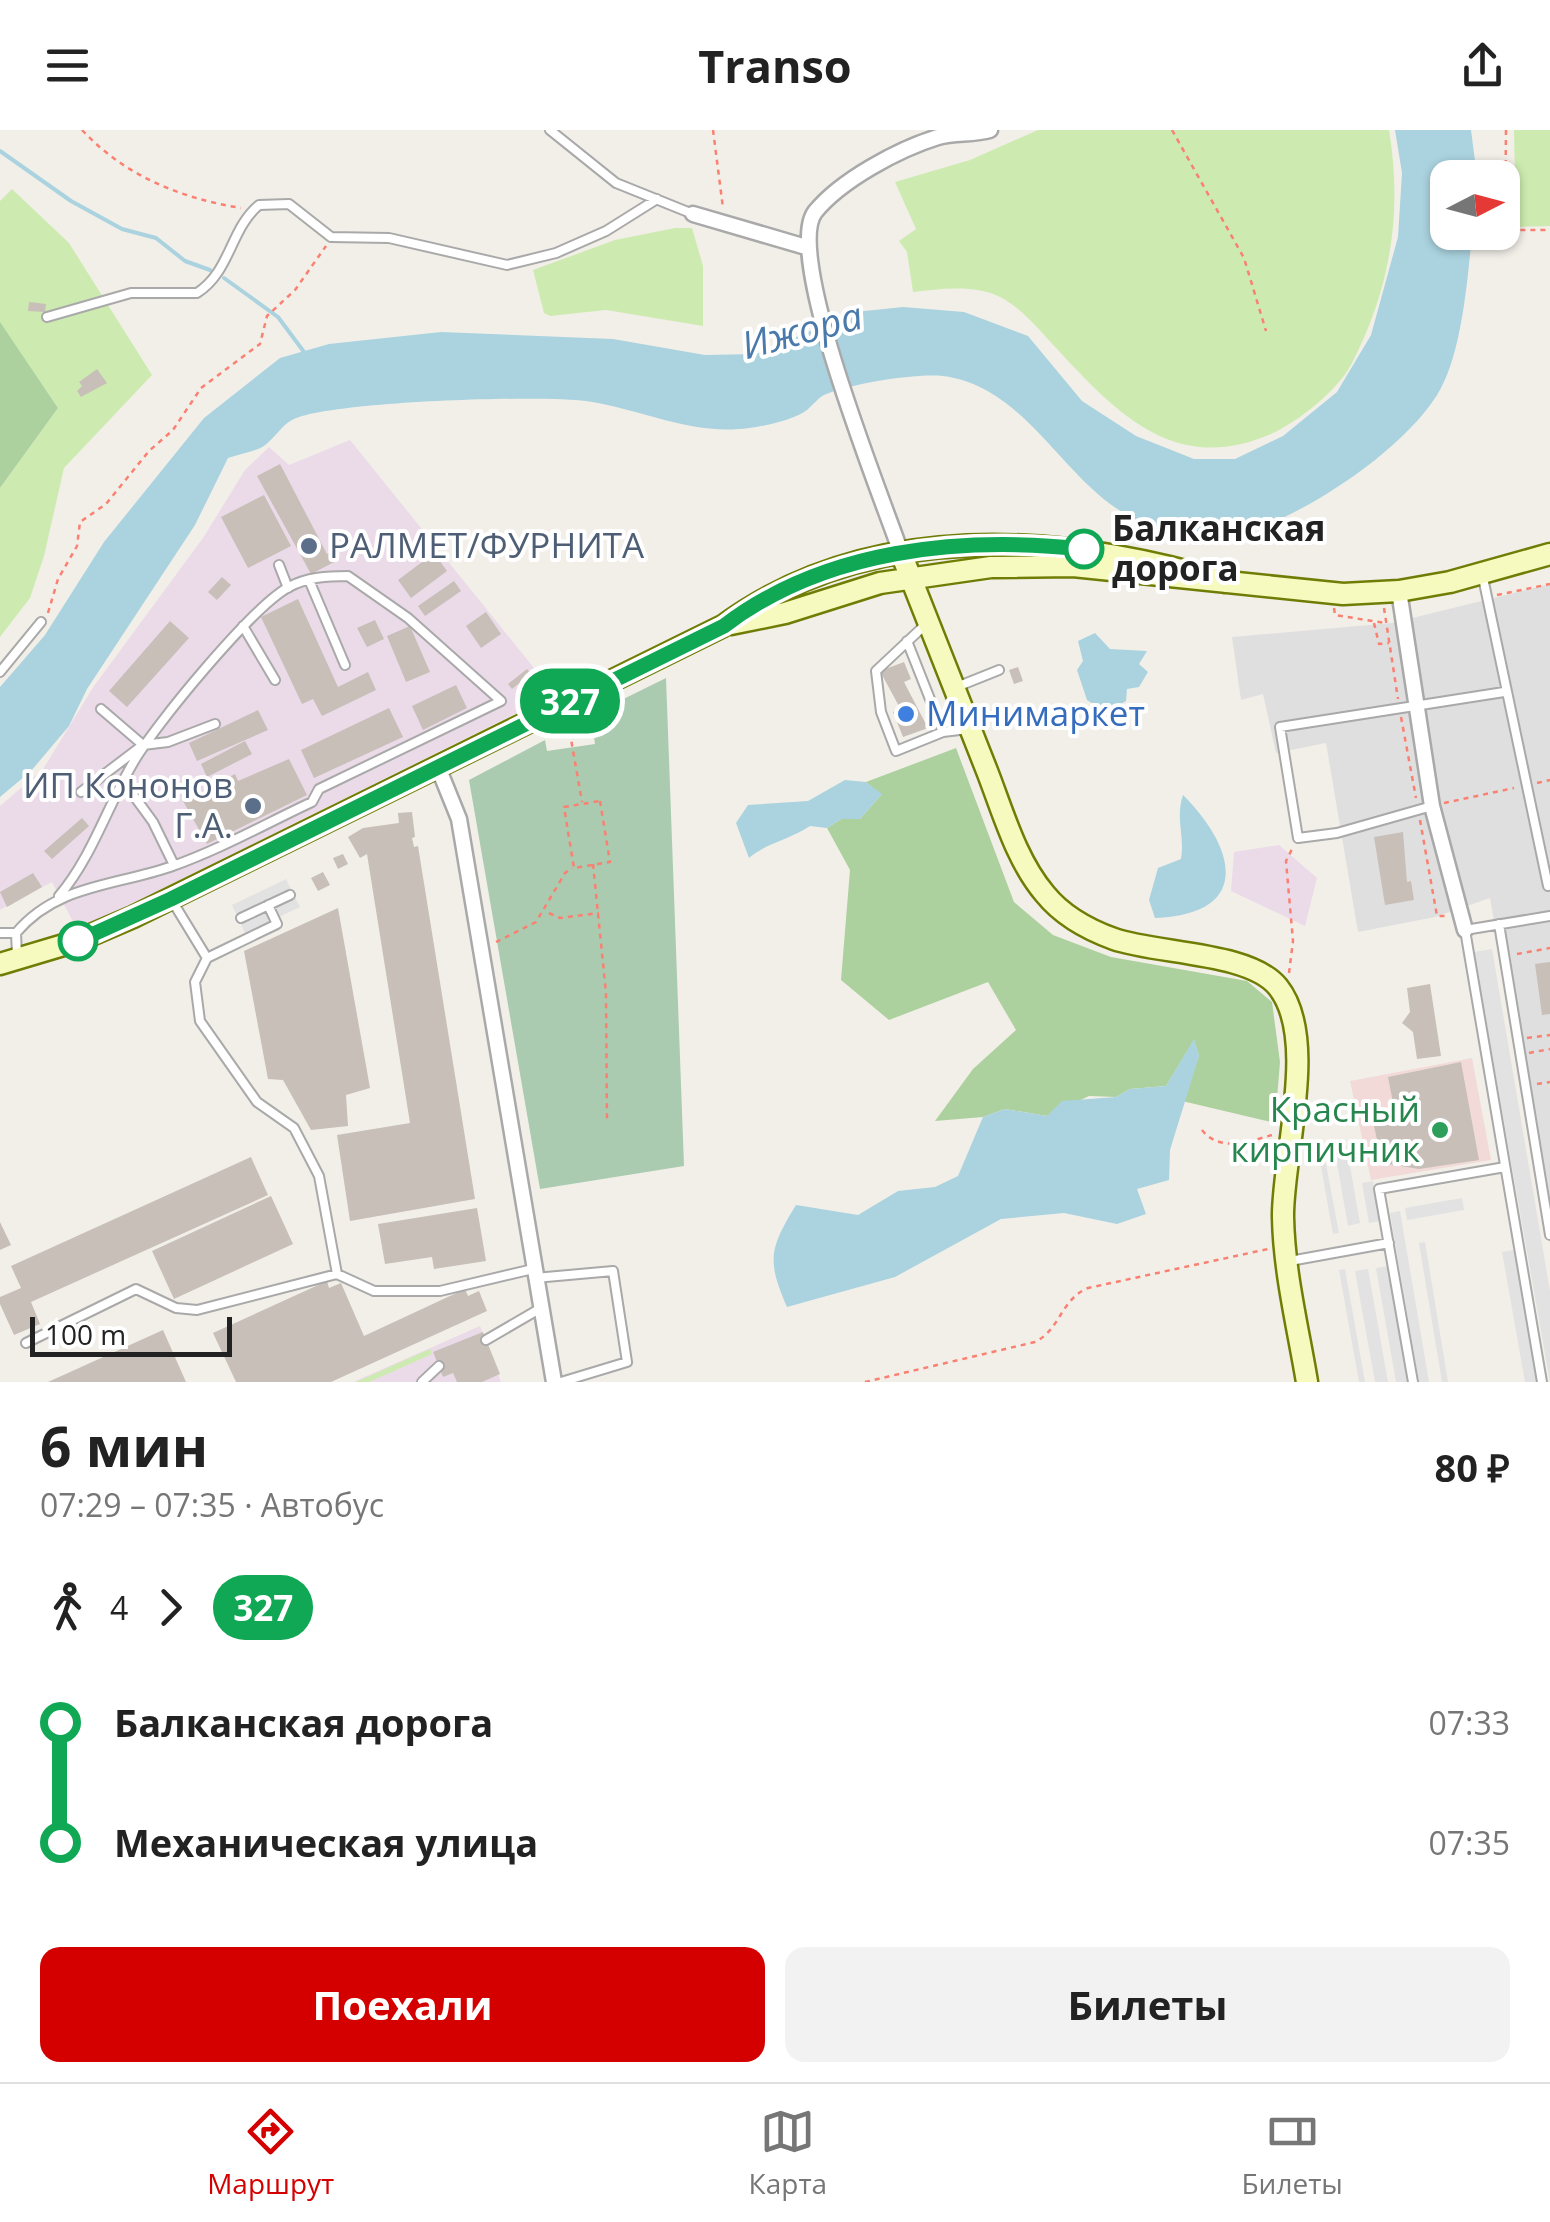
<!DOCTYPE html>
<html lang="ru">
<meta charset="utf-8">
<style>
body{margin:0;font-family:"Open Sans",sans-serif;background:#f2f2f2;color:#222;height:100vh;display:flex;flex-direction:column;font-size:38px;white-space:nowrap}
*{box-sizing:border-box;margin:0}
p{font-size:32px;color:#767676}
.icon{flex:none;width:55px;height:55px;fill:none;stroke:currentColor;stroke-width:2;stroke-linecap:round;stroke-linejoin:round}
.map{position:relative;height:1252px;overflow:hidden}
.side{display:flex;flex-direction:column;background:#fff;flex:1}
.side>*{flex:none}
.badge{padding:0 20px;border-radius:32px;font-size:35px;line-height:65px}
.needle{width:65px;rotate:84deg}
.fabs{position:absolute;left:1430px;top:30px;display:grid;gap:20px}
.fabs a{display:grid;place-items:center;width:90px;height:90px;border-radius:20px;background:#fff;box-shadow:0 2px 8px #0004;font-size:50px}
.scale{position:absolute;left:30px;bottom:25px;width:202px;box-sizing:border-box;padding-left:10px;border:5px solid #222;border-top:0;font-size:28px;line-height:35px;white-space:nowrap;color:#222;-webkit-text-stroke:8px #fff;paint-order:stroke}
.map>.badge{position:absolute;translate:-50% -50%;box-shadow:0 0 0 5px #fff}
.legs{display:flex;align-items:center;gap:15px;height:110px;padding:0 40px;font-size:32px}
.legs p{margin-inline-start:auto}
.overview{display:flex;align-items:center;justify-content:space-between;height:170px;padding:0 40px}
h1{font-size:55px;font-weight:700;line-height:75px}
.cta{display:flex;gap:20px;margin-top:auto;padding:20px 40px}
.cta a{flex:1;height:115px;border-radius:20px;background:#d40000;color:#fff;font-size:40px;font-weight:700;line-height:115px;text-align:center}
.cta a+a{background:#f2f2f2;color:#222}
ul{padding:0 40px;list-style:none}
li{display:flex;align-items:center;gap:35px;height:120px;font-size:38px}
li i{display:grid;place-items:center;width:15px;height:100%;margin:0 12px;background:currentColor}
li i::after{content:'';width:25px;height:25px;margin:-12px;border:8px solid;border-radius:50%;background:#fff}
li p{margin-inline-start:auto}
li:first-child i{background:linear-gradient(#0000 50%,currentColor 0)}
li:last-child i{background:linear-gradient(currentColor 50%,#0000 0)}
header{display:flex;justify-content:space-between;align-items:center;height:130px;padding:0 40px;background:#fff;font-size:45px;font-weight:700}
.menu{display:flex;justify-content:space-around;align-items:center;height:140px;border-top:2px solid #e0e0e0;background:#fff;font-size:28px;color:#767676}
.menu a{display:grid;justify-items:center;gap:5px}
.menu .on{color:#d40000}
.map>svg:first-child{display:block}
</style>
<header><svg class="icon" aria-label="menu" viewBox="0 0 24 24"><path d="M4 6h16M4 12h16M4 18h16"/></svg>Transo<svg class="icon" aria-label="share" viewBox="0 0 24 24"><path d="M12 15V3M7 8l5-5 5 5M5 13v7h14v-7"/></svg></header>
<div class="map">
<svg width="1550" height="1252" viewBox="0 0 1550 1252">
<rect width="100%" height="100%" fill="#f2efe9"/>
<path fill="#e0dfdf" d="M1550,454V1114L1490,768L1435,787L1358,802L1326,613L1276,623L1263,564L1241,570L1232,507L1392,493Z"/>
<path fill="#f2dad9" d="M1472,928L1491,1030L1371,1050L1350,951Z"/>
<path fill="#ebdbe8" d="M350,310L555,564L78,801L52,752L0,780V676L43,639L94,556L203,408L245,340L269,317L289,335Z
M1279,715L1317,748L1305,796L1231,761L1234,722Z
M480,1196L501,1252H353Z"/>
<path fill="#cdebb0" d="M1038,0H1389C1403,84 1390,160 1351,235C1336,262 1299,291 1271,304C1177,345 1119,286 1058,220C1041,202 1025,181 1002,168C975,154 942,159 913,162L907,122L899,111L916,99L895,52L970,30Z
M1514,0H1550V96L1516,97Z
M12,59L69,113L152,245L64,338L44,426L30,468L0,507V358L58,278L0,193V71Z
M675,98H692L703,136V196L606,180L550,186L544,183L533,140L615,110Z
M430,1219L432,1224L369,1252H356Z"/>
<path fill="#add19e" d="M0,192L58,278L0,358Z
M956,618L1014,772L1053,805L1111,827L1247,851L1272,872L1280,932L1275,993L1182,971L1199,926L1194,910L1166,956L1130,959L1116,967L1089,966L1047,986L1005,979L983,987L935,991L973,939L1016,900L988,852L889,890L841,850L850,740L827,698L841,689H860L881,665L866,652Z"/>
<path fill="#aacbaf" d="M666,548L684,1036L540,1059L469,650L545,610L547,621L595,614L591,585Z"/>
<path fill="#e2e2e2" d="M286,749L300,777L245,803L232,775Z
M1492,819L1550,1161V1252L1474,822Z
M1322,1013L1339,1103L1333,1104L1317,1014Z
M1346,1014L1360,1093L1348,1096L1334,1016Z
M1373,1051L1380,1091L1369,1093L1362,1053Z
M1462,1068L1464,1080L1407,1090L1405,1078Z
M1400,1081L1429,1252H1419L1390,1083Z
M1425,1112L1448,1252H1442L1419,1113Z
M1514,1120L1537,1252H1525L1502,1122Z
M1388,1136L1408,1252H1396L1376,1138Z
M1345,1139L1365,1252H1359L1339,1140Z
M1368,1139L1388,1252H1375L1355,1141Z"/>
<path fill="#aad3df" d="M1395,0H1471L1477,47L1448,48V102L1472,103C1468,147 1462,219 1441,258C1408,321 1277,408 1206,410C1178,411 1151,399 1127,385C1060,347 1026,257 943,246C915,243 849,254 824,265C817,269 813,275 807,280C794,290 765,296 749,298C691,306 642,279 586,271C540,265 329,271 292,290C281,296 274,309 264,316C254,322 239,324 228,328L195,395L87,559L69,596L31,641L0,667V557L45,505L104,412L204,288L280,228L329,214L441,202L613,209L705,225L756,224L855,182L903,177L964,182L1028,206L1082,271L1136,306L1194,329H1235L1283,306L1337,262L1371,205L1398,107L1402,43Z
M1095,503L1110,519L1147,521L1139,534L1148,542L1139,557L1127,559L1126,571L1107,583L1087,570L1077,540L1083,531L1078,511Z
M845,650L866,652L882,664L860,689H841L827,698L810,696C789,710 768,712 749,728L736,693L748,675L808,671Z
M1183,665C1237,719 1252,784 1155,788L1149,770L1158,738L1181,729C1185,705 1175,689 1183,665Z
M1194,909L1199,926L1170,1020L1169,1050L1137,1059L1146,1084L1117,1094L1064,1083L1001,1089L895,1147L787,1177C767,1131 769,1119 796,1075L858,1085L898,1061L935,1057L958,1046L983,987L1005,979L1047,986L1062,971L1116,967L1130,959L1166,956Z"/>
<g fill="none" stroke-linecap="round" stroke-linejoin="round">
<path stroke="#aad3df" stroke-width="4" d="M0,21L71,71L122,99L156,108L185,131L210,140
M224,148L278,187L304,222"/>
</g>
<path fill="#c7bfb8" d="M29,172L46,174L45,182L28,181Z
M97,239L107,253L81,267L77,261L82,256L79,252Z
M280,334L327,424L335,419L340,429L311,444L257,346Z
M264,365L291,416L248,438L221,387Z
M434,423L447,441L411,468L398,450Z
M222,447L231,455L217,470L208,462Z
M454,451L461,461L425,486L418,476Z
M298,469L338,557L368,542L376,560L322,586L313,569L302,574L261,487Z
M486,482L501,504L481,518L466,496Z
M375,490L384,509L367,517L357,498Z
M170,491L189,508L127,577L109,561Z
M410,496L430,542L406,552L387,506Z
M904,532L911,549L904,552L928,598L903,607L893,582L901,580L880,541Z
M1018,537L1023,551L1014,554L1009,540Z
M527,539L531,544L512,559L508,554Z
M456,555L467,578L423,600L412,576Z
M389,578L403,607L314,648L301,620Z
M258,580L268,600L197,631L189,613Z
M245,611L252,624L207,647L201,634Z
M289,629L307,665L207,714L183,671L235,644L238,651Z
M412,682L415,707L412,708L414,717L418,716L475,1069L350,1091L337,1005L410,993L367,724L360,728L348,707L363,698L399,693L398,683Z
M82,688L89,696L52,729L44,721Z
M1403,702L1407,752L1411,751L1414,770L1385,775L1374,707Z
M343,724L348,734L338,739L333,728Z
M323,742L330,755L318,761L311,748Z
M33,743L42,757L7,777L0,762Z
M338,778L370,958L346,965L348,996L311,1000L283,950L268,949L244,821Z
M1550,832V884L1542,885L1535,834Z
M1430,854L1441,926L1417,929L1413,902L1402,893L1410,882L1407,858Z
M1461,932L1479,1030L1419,1039L1382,1033L1374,996L1396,988L1388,947Z
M251,1027L268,1065L31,1172L40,1194L14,1205L0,1174V1167L21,1158L11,1136Z
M271,1066L293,1114L174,1169L152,1121Z
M477,1078L486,1131L434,1139L432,1127L385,1134L378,1094Z
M0,1092L11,1115L0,1120Z
M327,1151L329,1158L341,1153L364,1206L465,1159L468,1166L479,1161L487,1181L331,1252H236L213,1203Z
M163,1200L186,1252H48Z
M483,1202L500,1244L482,1252H457L453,1243L443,1247L433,1222Z"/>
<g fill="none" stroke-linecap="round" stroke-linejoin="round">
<g stroke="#a9a9a9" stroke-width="12">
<path id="lane" d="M550,0L616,53L693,84
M47,187L131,163H197C231,141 230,99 259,75L289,74L331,107L389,108L507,135L556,123L606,101L657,69
M279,435L288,458
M1482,443L1548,756
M309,450L345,535
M925,495L876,541L881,582L896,621L943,602L968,599
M243,496L275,550
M907,511L943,602
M0,542L41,492
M954,558L999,540
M101,579L143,615L168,612L215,594
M123,651L153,692L174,735
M81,662L139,618
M1432,676L1337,703L1298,708L1280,597L1504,562
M171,769L207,828L195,852L200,891L257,972L294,998L319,1046L337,1144L374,1161H440L533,1139
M241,788L290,765
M1499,794L1550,1105
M0,803H16
M17,825L16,803C56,755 114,756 170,737C219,720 265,694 312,672L319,659L501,571L408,488L348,446C328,446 307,447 289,457C253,476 154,596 133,633C107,677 92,727 59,766
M207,828L277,794L268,775
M1290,1131L1389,1113
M535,1148L613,1141L627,1232L561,1252
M486,1210L541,1178
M26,1213L136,1159L176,1178L197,1180L337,1144
M422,1252L439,1236
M1413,1252L1379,1059L1505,1037
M1542,1252L1465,800L1550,786"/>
</g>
<g stroke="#a9a9a9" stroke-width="19">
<path id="street" d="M693,84L806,117
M901,423C882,367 783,124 815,82C841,50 899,19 938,7C955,2 973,5 990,0
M1399,461L1432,676L1465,800
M438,637L459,689L554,1252"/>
</g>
<g stroke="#707d05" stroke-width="25">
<path id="secondary" d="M901,423C930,496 958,569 987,641C1003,682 1016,730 1045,764C1062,785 1089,800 1114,809C1157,824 1250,822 1278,857C1319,908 1282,1028 1283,1087C1284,1142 1298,1198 1307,1252
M731,494L785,483L880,453L991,437L1073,436L1343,464L1399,461L1450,452L1550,424
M0,834L77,811L133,787L723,496C869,389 1061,403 1225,452"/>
</g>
<path stroke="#fa8072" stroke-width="2.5" stroke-dasharray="5 5" stroke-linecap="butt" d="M82,0C125,46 180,68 241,78
M713,0L723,78
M1172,0L1244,128L1266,201
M1506,0L1505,92L1516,100H1550
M1497,465L1550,454
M1334,478L1335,485L1385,493
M1384,478L1398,569
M48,483L58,449L77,416L80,392L106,374L149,321L173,300L201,258L260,214L267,186L295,160L326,116
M1374,493L1379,514L1389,513
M1401,587L1416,668
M568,592L582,672
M1537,653L1550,650
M600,671L610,732L574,738L564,677Z
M1444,673L1514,658
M1420,690L1437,786H1447
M593,734L606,863L607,991
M549,783L560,788L599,783
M496,812L536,792L565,743L572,738
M1517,824L1550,818
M1289,843L1293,811L1286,731L1292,719
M1527,908L1550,905
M1529,923L1550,919
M1537,954L1550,952
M1202,1000C1220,1023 1250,1011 1272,1005
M865,1252L1035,1212C1061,1199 1060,1170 1088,1158L1268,1119"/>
<use href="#lane" stroke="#fff" stroke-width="8"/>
<use href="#street" stroke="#fff" stroke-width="14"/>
<use href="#secondary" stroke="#f7fabf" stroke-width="20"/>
</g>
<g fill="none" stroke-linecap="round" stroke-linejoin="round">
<g stroke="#fff" stroke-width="22">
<path id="line-1" d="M78,811L171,769L724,496C825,419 960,406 1084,419"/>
</g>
<use href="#line-1" stroke="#10a855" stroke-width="15"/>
</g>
<g fill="#5c6f8a" stroke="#fff" stroke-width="4">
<circle cx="309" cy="416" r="10"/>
<circle cx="253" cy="676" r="10"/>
</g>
<g fill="#fff" stroke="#10a855" stroke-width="5">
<circle cx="1084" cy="419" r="18"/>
<circle cx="78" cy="811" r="18"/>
</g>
<circle fill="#3f7fe0" stroke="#fff" stroke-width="4" cx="906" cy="584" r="10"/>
<circle fill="#2e9e5b" stroke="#fff" stroke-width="4" cx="1440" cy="1000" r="10"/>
<g text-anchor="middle" stroke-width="8" stroke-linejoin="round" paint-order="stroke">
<g font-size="35" font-weight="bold" fill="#222" stroke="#fff" text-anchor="start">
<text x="1112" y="411">Балканская<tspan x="1112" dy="40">дорога</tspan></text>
</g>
<g font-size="35" fill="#4e5e75" stroke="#fff" text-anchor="start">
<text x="329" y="428">РАЛМЕТ/ФУРНИТА</text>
<text x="233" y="668" text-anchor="end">ИП Кононов<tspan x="233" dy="40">Г.А.</tspan></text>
</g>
<g font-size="35" fill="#366cbe" stroke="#fff" text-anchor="start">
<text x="926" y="596">Минимаркет</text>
</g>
<g font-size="35" fill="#27864d" stroke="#fff" text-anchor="end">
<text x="1420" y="992">Красный<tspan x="1420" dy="40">кирпичник</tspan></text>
</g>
<g font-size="38" font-style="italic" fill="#4a7aab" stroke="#fff">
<text transform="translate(802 201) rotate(-15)" y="13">Ижора</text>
</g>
</g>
</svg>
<div class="fabs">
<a><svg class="needle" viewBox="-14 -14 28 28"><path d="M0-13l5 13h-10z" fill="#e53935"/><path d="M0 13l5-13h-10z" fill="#767676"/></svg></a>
</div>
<div class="scale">100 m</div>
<b class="badge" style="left:570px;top:571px;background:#10a855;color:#fff">327</b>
</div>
<section class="side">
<div class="overview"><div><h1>6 мин</h1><p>07:29 – 07:35 · Автобус</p></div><b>80 ₽</b></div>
<div class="legs"><svg class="icon" aria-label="walk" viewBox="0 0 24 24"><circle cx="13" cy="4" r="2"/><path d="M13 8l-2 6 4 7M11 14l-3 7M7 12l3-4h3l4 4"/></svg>4<svg class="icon" aria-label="forward" viewBox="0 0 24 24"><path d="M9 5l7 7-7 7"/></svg><b class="badge" style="background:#10a855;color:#fff">327</b></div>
<ul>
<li><i style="color:#10a855"></i><b>Балканская дорога</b><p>07:33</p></li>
<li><i style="color:#10a855"></i><b>Механическая улица</b><p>07:35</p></li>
</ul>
<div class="cta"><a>Поехали</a><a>Билеты</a></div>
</section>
<nav class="menu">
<a class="on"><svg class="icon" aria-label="directions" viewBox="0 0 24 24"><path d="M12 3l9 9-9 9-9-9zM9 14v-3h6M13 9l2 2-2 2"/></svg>Маршрут</a>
<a><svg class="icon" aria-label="map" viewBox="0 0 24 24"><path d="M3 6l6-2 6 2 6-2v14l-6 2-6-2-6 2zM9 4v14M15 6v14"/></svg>Карта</a>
<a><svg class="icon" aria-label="tickets" viewBox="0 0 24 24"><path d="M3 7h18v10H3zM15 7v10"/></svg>Билеты</a>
</nav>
